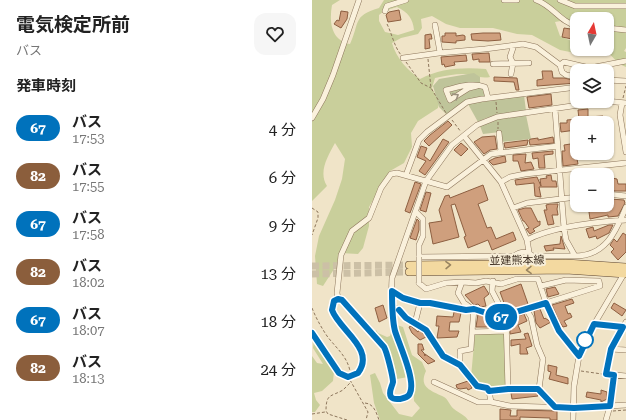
<!DOCTYPE html>
<html lang="ja">
<meta charset="utf-8">
<style>
body{margin:0;font-family:"Roboto Serif","Noto Sans JP",serif;background:#f6f6f6;color:#222;height:100vh;display:flex;flex-direction:column;font-size:15px;white-space:nowrap}
*{box-sizing:border-box;margin:0}
p{font-size:13px;color:#767676}
.icon{flex:none;width:22px;height:22px;fill:none;stroke:currentColor;stroke-width:2;stroke-linecap:round;stroke-linejoin:round}
.map{position:relative;flex:1;overflow:hidden}
.panel{display:flex;flex-direction:column;background:#fff;width:312px}
.panel>*{flex:none}
.badge{padding:0 8px;border-radius:13px;font-size:14px;line-height:26px}
.needle{width:26px;rotate:9deg}
.fabs{position:absolute;left:258px;top:12px;display:grid;gap:8px}
.fabs a{display:grid;place-items:center;width:44px;height:44px;border-radius:8px;background:#fff;box-shadow:0 1px 3px #0004;font-size:20px}
.map>.badge{position:absolute;translate:-50% -50%;box-shadow:0 0 0 2px #fff}
h2{padding:0 16px;font-size:15px;line-height:36px}
.round{display:grid;place-items:center;flex:none;width:42px;height:42px;border-radius:12px;background:#f6f6f6}
.overview{display:flex;align-items:center;justify-content:space-between;height:68px;padding:0 16px}
h1{font-size:19px;font-weight:700;line-height:30px}
ul{padding:0;list-style:none}
li{display:flex;align-items:center;gap:12px;height:48px;padding:0 16px}
li div{flex:1}
li b{display:block;font-size:15px}
li em{font-style:normal}
li .badge{min-width:44px;font-weight:700;text-align:center}
main{display:flex;flex:1;min-height:0}
.map>svg:first-child{display:block}
</style>
<main>
<section class="panel">
<div class="overview"><div><h1>電気検定所前</h1><p>バス</p></div><a class="round"><svg class="icon" aria-label="heart" viewBox="0 0 24 24"><path d="M12 20l-8-8c-3-5 5-10 8-4 3-6 11-1 8 4z"/></svg></a></div>
<h2>発車時刻</h2>
<ul>
<li><span class="badge" style="background:#0072bc;color:#fff">67</span><div><b>バス</b><p>17:53</p></div><em>4 分</em></li>
<li><span class="badge" style="background:#8b5e3c;color:#fff">82</span><div><b>バス</b><p>17:55</p></div><em>6 分</em></li>
<li><span class="badge" style="background:#0072bc;color:#fff">67</span><div><b>バス</b><p>17:58</p></div><em>9 分</em></li>
<li><span class="badge" style="background:#8b5e3c;color:#fff">82</span><div><b>バス</b><p>18:02</p></div><em>13 分</em></li>
<li><span class="badge" style="background:#0072bc;color:#fff">67</span><div><b>バス</b><p>18:07</p></div><em>18 分</em></li>
<li><span class="badge" style="background:#8b5e3c;color:#fff">82</span><div><b>バス</b><p>18:13</p></div><em>24 分</em></li>
</ul>
</section>
<div class="map">
<svg width="314" height="420" viewBox="0 0 314 420">
<rect width="100%" height="100%" fill="#f0e4c8"/>
<path fill="#c9cf9b" fill-rule="evenodd" d="M0,0H28L20,5C17,22 19,40 38,44C48,23 40,16 67,8L72,0H314V48L312,51L314,52V67L307,64L293,49H295V28L298,25L295,24V19H265V23L254,20L243,22L248,36L264,43L263,53L248,50L220,35L205,34L181,28H148L134,24L120,16L109,19L110,28L106,34L89,38L80,43C84,58 96,71 108,79C128,68 152,67 174,69L178,77C169,79 161,75 152,74C142,74 133,76 123,78L120,88L127,102L126,108L106,121L99,133L100,147L92,163L78,171L57,207V226L51,248L46,254L28,253L24,266L11,286L5,284L3,256L7,236L23,200L30,179L33,159L23,143C16,156 6,172 15,186L0,201ZM85,7C96,12 101,19 102,30L86,35L73,32L67,21V15L72,11Z
M82,324L91,327L100,355L110,362L114,371C106,388 120,391 132,397C136,399 138,406 142,409C147,413 153,415 156,420H68L62,403L58,375L63,373L68,383L71,393L87,414L100,417L108,408L102,401L101,383L96,377L85,379C82,356 75,351 61,335L64,330L66,333L75,337L78,336Z
M163,333L193,334L194,386L179,389L175,386L167,385L159,377Z
M2,339L17,351L23,363L21,381L10,391L2,393L4,400L8,405L3,412H0V356L5,363L11,364L1,348Z"/>
<path fill="#bfc49a" d="M162,73L168,77V84L178,96L157,99L135,115L127,107L121,86L127,79Z
M212,95L214,111L174,118L166,122L156,104Z
M214,115L219,139L189,142L188,132L171,134L168,126L180,120Z"/>
<path fill="#cf9f7d" stroke="#8d5f41" d="M87,10L89,20L76,22L74,15L77,12Z
M29,11L36,12L35,19L29,28L22,24L25,20L27,21Z
M252,28L265,30V40L250,37Z
M133,33H144V36L151,35L153,36V40L144,41V43L130,42V36H133Z
M171,33H188L189,40L176,41L160,40L159,34Z
M119,34L120,39H117L118,48L113,49V35Z
M177,53L178,62H167V59L161,60L160,54Z
M154,55L155,61L142,62L143,65L133,67L132,64L130,65L129,57Z
M230,71H240L241,78H252L265,81V83L225,86V80L231,79Z
M182,77L205,78L207,90H204L202,82L182,81Z
M239,94L240,105L217,108L215,97Z
M276,109V117L291,116V119H296L297,123H264V130L249,132L248,123H255V120L267,119L266,110Z
M136,121L140,125L117,146L112,141L118,135Z
M183,136L185,149L178,150L172,154L162,142L170,137Z
M241,137L242,143L218,145L217,140L219,139L226,138V140Z
M131,139L137,142L113,175L107,171L114,161L105,157L109,146L115,148L112,156L118,161Z
M216,140L215,145L193,148L192,143Z
M149,143L156,149L149,156L142,150Z
M265,143V149H263L266,164L251,166L250,151H253L252,145Z
M241,151V154L232,155L233,168H227L226,158L221,159L220,153Z
M214,154L213,163L219,162L222,169L209,171L206,161H201V155Z
M193,156L194,162L181,165L177,161L183,158Z
M239,175L240,181H244L245,187H227L229,197L223,196L222,183L204,185L203,180L225,177L229,186L228,179L235,178L234,176Z
M295,177L305,179L306,184H314V191H302L301,188H295Z
M103,182L109,184L98,213L93,211Z
M171,185L176,200L166,204L175,228L179,227L184,239L201,232L204,240L180,250L176,240L156,248L152,237L154,236L143,204L139,205L147,237L121,244L117,223L130,221L127,210L133,196L137,195L138,198Z
M114,192L119,193L114,212L108,210Z
M298,199L312,200L313,203L306,216L296,217V215L278,219L276,205H295V203H300Z
M238,204H246L245,209L246,215H240L242,224L236,225L232,210H235L234,205Z
M213,208H219L226,222L228,221V225L221,229L223,231L218,234L214,229L217,228L212,221H211L206,210Z
M105,219L107,221V230L104,240L98,238Z
M297,225H301L297,233L285,239L284,236L277,238L274,229L281,227L282,231Z
M311,233L314,235V252L306,260L299,252L302,249L298,245L302,239L305,242Z
M249,236L253,249L241,248L242,250L234,251L232,246L248,244Z
M209,284L216,304L195,311L188,292Z
M172,286L177,294L172,298L174,306L169,307L166,304L162,305L153,295Z
M243,287L247,294L236,297L234,289Z
M260,299L262,303L253,306L256,314L258,313L260,317L252,321L255,326L251,327L247,321L240,305Z
M302,303L314,310L310,316L299,308Z
M71,305L75,318L67,322L63,308Z
M228,309L232,319L233,318L239,322L228,328L224,323L222,311Z
M142,312L149,313L147,322H138L137,331H147L145,337L125,338L127,326H124L125,316L141,317Z
M166,314L177,318L173,320L190,321V327H164Z
M212,314L215,321L206,325L209,332L198,334V325L200,327L198,319L207,318L206,316Z
M99,326L106,332L107,330L110,332L114,337L108,340L100,333L97,327Z
M216,333L220,346L214,348L216,354H208V344L199,346V340L214,339L212,334Z
M106,344H110L112,350H109L112,353L113,356V354L123,361L116,364L106,354Z
M236,365L245,367L244,375L256,378V384L237,379L239,372L236,371Z
M156,381L160,388L156,390L155,388L148,389L145,388L144,385Z
M289,390L295,392V399L289,402V400L274,397L275,392L289,394Z
M199,393H225L226,396L200,399Z
M188,409L199,410L198,416H205V410L245,411V420H238V418L208,417V420H188Z"/>
<g fill="none" stroke-linecap="round" stroke-linejoin="round">
<path stroke="#ccc0a6" stroke-width="7" stroke-dasharray="7 3.5" stroke-linecap="butt" d="M0,266L97,265
M0,274L97,272"/>
<g stroke="#8d765c" stroke-width="6">
<path id="minor" d="M192,0H205
M224,0C241,6 248,22 265,26
M248,0L263,6H314
M73,11L75,6L94,0
M123,25L128,52
M295,28L314,30
M91,58L127,53L173,49L211,44L224,47L248,65
M181,64L217,63
M199,74L201,63L198,57L202,45
M265,77L254,75L250,72L248,65L252,62L278,68L314,61
M295,80L314,81
M165,86L157,88L138,100L134,90C147,87 160,82 173,87L176,98
M310,103L308,115L314,152
M0,118L11,99L21,75L47,0
M187,133L189,152
M152,136L189,182L215,240L217,252
M94,175L107,140L115,132L155,102L170,99L265,87
M189,182L198,177L213,174L314,163
M295,194L314,196
M201,208L215,203L265,197
M104,212L111,219V236L107,245V257L202,256C209,251 214,251 221,256H263L254,240L252,228L243,109
M215,240C241,226 284,222 314,220
M263,256C294,256 304,231 314,207
M181,281L180,291L194,318L196,389
M150,282L164,283L174,281L189,284L205,279H226L234,303L247,331L267,356
M107,283L114,289L134,283L150,282L146,293L152,303L159,308
M80,291L91,298L108,303H118L154,310L162,309L180,315L189,317L288,286L287,281L254,280L229,286
M26,299L25,293L29,255L40,231L57,218L69,188L79,174L85,173L135,187L179,154L246,146
M81,307L87,310L94,318L114,330L131,356L148,365
M162,309L160,332L195,331
M214,309L219,317L225,345L231,359L227,389
M314,322L299,349L294,374L314,376
M103,323L108,303
M282,324L313,327
M160,332L159,349L148,351V365L165,386L175,388L177,391L196,389H227L243,407
M0,333L27,373L35,377L46,373C64,349 28,330 19,310L22,301L26,299L30,300L72,347C75,352 81,379 81,384C80,388 77,391 78,396C82,399 85,400 90,398C112,394 85,342 82,328C80,312 79,295 80,278L114,181L140,145L165,125L185,117L294,101L314,103
M299,349L314,350
M122,382L166,402H179L177,391
M179,402L198,406L262,408L314,405
M261,420L262,386L267,356L277,333L313,272
M294,420L298,406L301,375"/>
</g>
<g stroke="#5b4430" stroke-width="8">
<path id="major" d="M97,265L254,263L314,267
M97,272L254,270L314,274"/>
</g>
<path stroke="#8d765c" stroke-width="1" stroke-dasharray="3 2" stroke-linecap="butt" d="M75,24C80,34 82,46 89,55
M116,59L119,88L134,113
M94,62L109,83L119,88
M311,98L314,86
M184,102L185,113
M140,120L149,132
M186,122V129
M0,208L6,212V218L0,235
M0,308C4,318 9,327 15,336C24,348 35,356 38,371
M269,371L290,374
M38,380L56,412L54,420
M53,403C62,404 64,412 67,420
M301,411L314,410
M0,414L13,412
M35,420L16,414L14,411C14,393 19,397 31,390C33,388 36,385 38,383"/>
<use href="#minor" stroke="#faf1dc" stroke-width="5"/>
<use href="#major" stroke="#f3d9a0" stroke-width="7"/>
<g stroke="#8d765c" stroke-width="6" stroke-linecap="butt">
<path id="minor-bridge" d="M107,257V283"/>
</g>
<use href="#minor-bridge" stroke="#faf1dc" stroke-width="5"/>
</g>
<defs><path id="oneway-chevron" d="M-2-3.5L2.5 0L-2 3.5" fill="none" stroke-width="1.6" stroke-linecap="round" stroke-linejoin="round"/></defs>
<use stroke="#9c907e" href="#oneway-chevron" transform="translate(144 96) rotate(-32)"/>
<g stroke="#988460">
<use href="#oneway-chevron" transform="translate(136 265) rotate(-1)"/>
<use href="#oneway-chevron" transform="translate(217 270) rotate(179)"/>
</g>
<g fill="none" stroke-linecap="round" stroke-linejoin="round">
<g stroke="#fff" stroke-width="9">
<path id="line" d="M0,333L27,373L36,377L46,373C64,349 27,330 20,310L22,301L26,299L30,300L72,347C75,352 81,377 81,382C80,387 76,392 79,397C82,400 85,399 88,399C92,398 97,397 98,393C104,380 87,344 83,331C80,319 80,303 80,291L91,298L108,303H118L154,310L162,309L187,317L234,303L247,331L267,356L282,324L311,327L299,349L294,374L302,375L298,406L262,408L243,407L226,389H196L177,391L175,388L165,386L148,365L131,356L114,330L94,318L87,310"/>
</g>
<use href="#line" stroke="#0072bc" stroke-width="6"/>
</g>
<circle fill="#fff" stroke="#0072bc" stroke-width="2" cx="273" cy="340" r="8"/>
<g text-anchor="middle" stroke-width="4" stroke-linejoin="round" paint-order="stroke">
<g font-size="11" fill="#3d2e20" stroke="#f7eed8">
<text transform="translate(205 260) rotate(-1)" y="4">並建熊本線</text>
</g>
</g>
</svg>
<div class="fabs">
<a><svg class="needle" viewBox="-14 -14 28 28"><path d="M0-13l5 13h-10z" fill="#e53935"/><path d="M0 13l5-13h-10z" fill="#767676"/></svg></a>
<a><svg class="icon" aria-label="layers" viewBox="0 0 24 24"><path d="M12 4l9 5-9 5-9-5zM3 14l9 5 9-5"/></svg></a>
<a>+</a>
<a>−</a>
</div>
<b class="badge" style="left:189px;top:317px;background:#0072bc;color:#fff">67</b>
</div>
</main>
